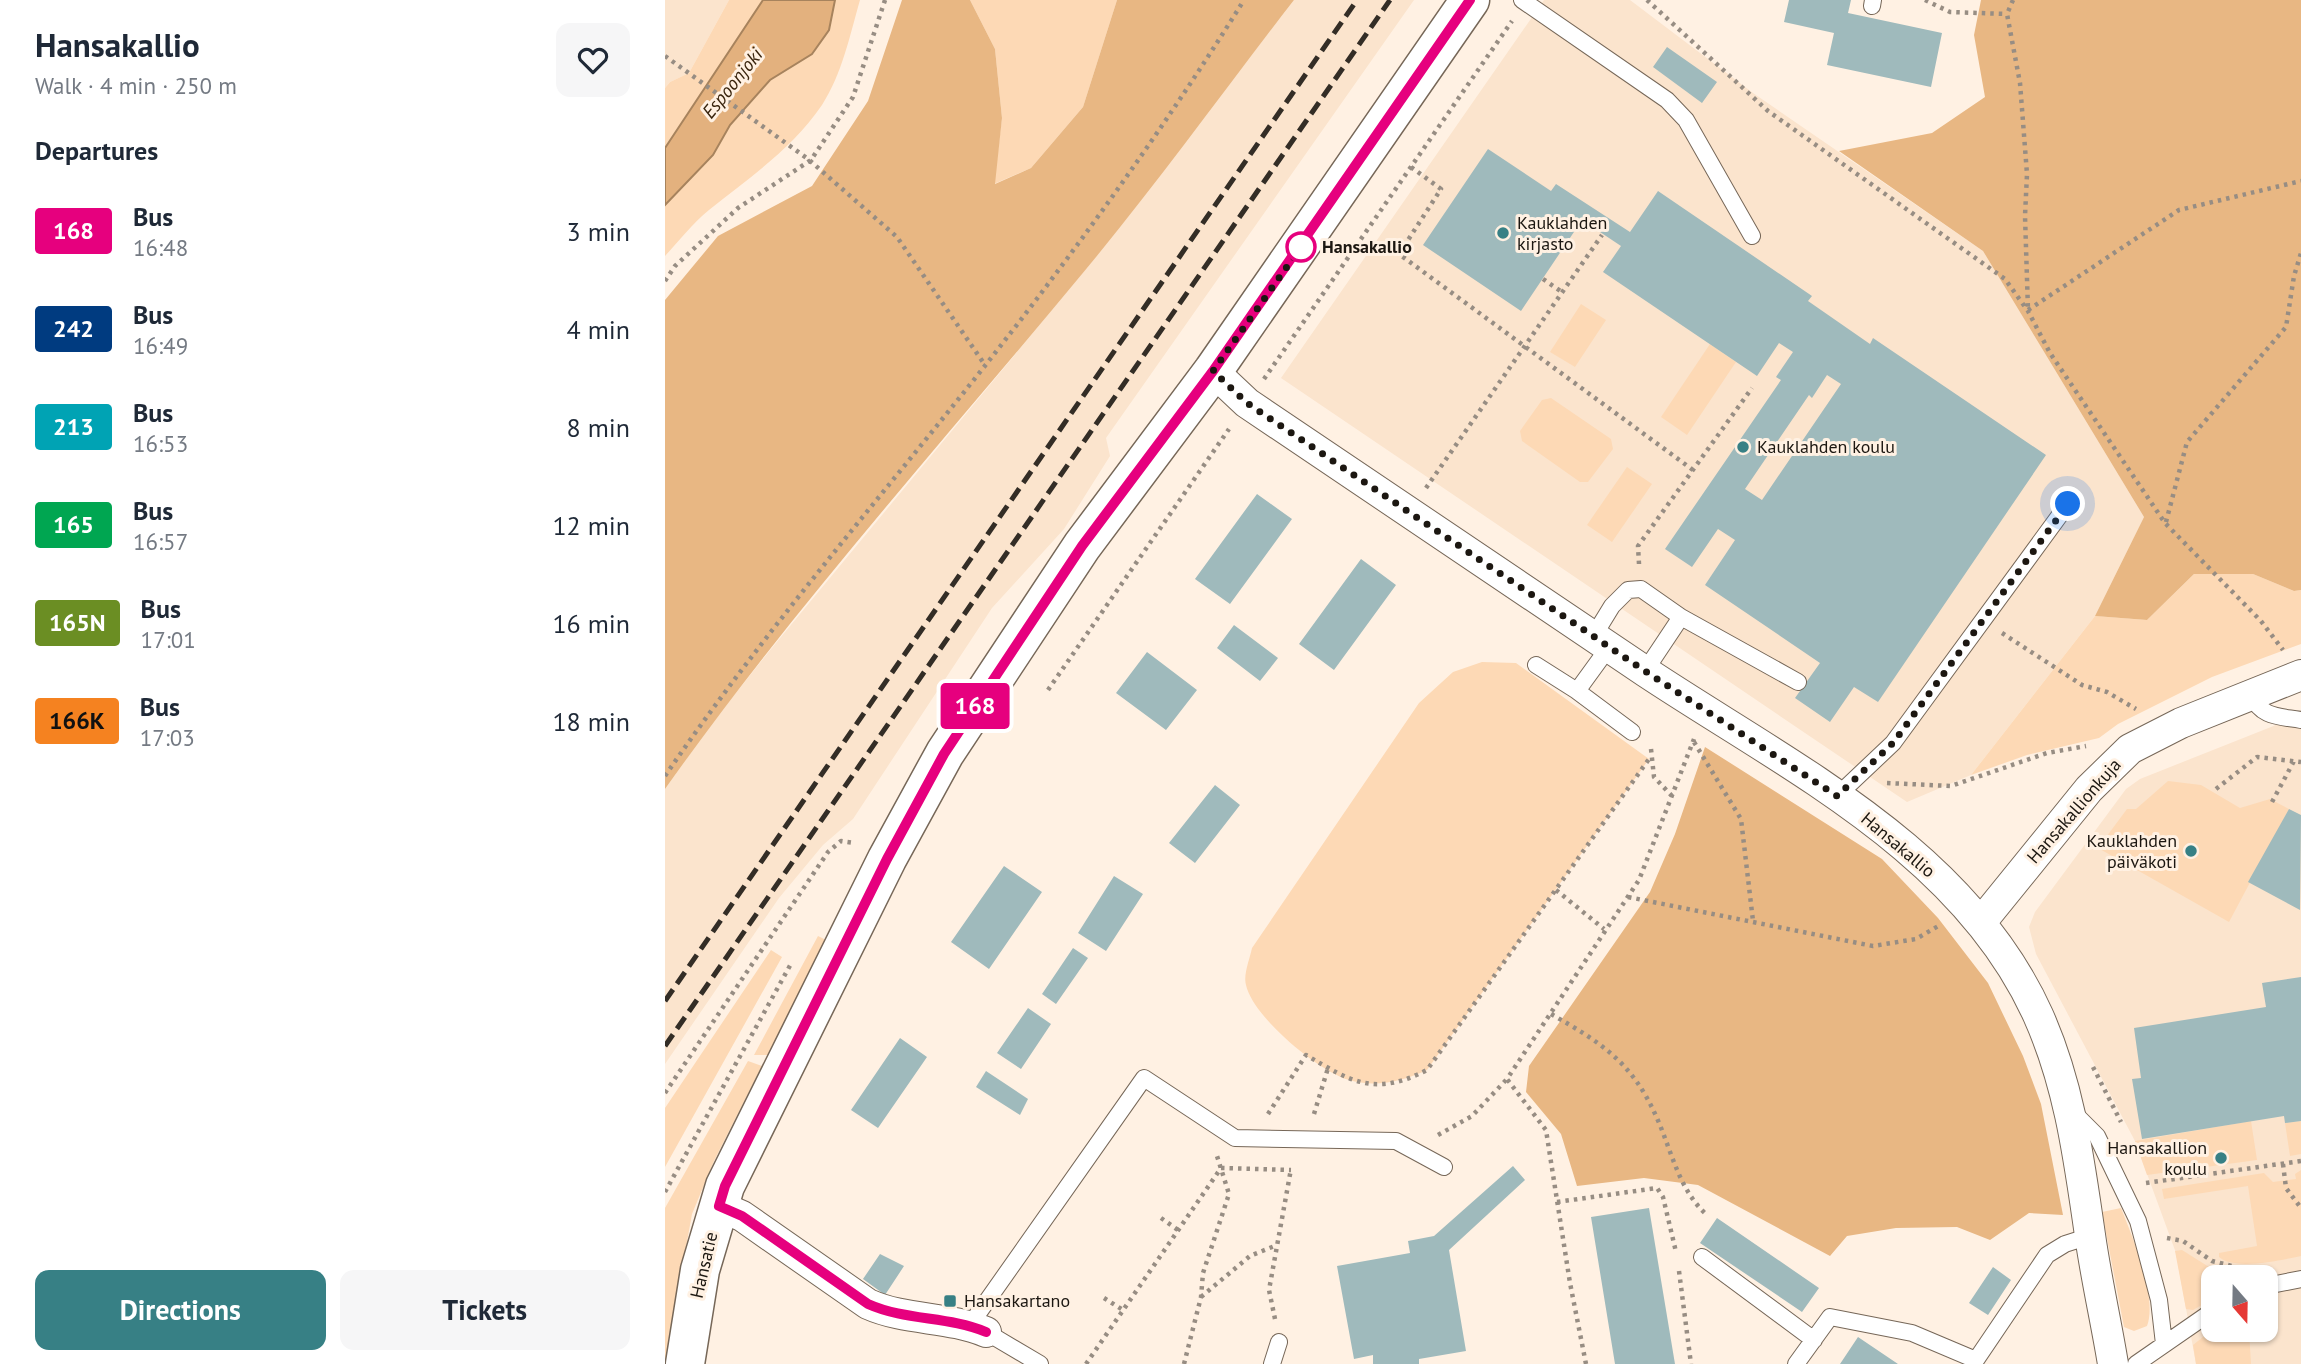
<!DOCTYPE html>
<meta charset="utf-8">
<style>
body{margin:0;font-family:"PT Sans",sans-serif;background:#f6f6f7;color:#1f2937;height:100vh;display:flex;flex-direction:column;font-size:26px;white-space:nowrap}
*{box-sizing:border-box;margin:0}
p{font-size:23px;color:#747a83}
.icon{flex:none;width:38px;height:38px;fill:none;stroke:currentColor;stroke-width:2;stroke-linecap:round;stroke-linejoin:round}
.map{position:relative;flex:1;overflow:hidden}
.drawer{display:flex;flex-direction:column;background:#fff;width:665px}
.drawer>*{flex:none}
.badge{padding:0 14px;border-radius:5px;font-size:24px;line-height:46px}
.needle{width:46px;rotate:160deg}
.tools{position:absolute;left:1536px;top:1265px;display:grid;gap:14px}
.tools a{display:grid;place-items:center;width:77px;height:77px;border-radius:14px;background:#fff;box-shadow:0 2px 5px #0004;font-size:35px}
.you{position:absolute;width:35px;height:35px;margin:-18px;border:5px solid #fff;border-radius:50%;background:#1a73e8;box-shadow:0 0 0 10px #1a73e833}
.map>.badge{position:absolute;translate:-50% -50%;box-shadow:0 0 0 4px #fff}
h2{padding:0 35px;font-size:26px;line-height:63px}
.round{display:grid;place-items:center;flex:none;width:74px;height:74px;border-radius:14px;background:#f6f6f7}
.overview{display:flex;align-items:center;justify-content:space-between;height:119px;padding:0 35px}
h1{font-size:33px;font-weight:600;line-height:52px}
.primary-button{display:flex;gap:14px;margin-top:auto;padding:14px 35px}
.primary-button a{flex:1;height:80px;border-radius:14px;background:#378085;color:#fff;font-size:28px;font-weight:600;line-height:80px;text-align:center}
.primary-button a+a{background:#f6f6f7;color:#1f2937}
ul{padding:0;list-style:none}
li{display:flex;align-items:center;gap:21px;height:98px;padding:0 35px}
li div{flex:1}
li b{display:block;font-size:26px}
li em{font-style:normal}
li .badge{min-width:77px;font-weight:700;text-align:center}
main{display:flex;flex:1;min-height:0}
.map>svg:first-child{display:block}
</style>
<main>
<section class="drawer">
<div class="overview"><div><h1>Hansakallio</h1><p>Walk · 4 min · 250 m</p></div><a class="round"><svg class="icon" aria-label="heart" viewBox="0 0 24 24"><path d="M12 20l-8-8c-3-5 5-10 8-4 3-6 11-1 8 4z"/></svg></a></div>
<h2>Departures</h2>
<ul>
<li><span class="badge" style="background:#e6007e;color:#fff">168</span><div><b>Bus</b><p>16:48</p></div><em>3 min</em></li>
<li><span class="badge" style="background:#003b80;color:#fff">242</span><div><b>Bus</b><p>16:49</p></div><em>4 min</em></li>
<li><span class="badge" style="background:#00a3b4;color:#fff">213</span><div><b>Bus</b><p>16:53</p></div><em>8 min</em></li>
<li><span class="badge" style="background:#00a651;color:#fff">165</span><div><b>Bus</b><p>16:57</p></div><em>12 min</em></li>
<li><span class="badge" style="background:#6b8e23;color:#fff">165N</span><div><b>Bus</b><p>17:01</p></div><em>16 min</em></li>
<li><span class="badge" style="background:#f58220;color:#111">166K</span><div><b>Bus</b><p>17:03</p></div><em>18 min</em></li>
</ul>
<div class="primary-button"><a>Directions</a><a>Tickets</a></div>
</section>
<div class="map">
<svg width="1636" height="1364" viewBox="0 0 1636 1364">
<rect width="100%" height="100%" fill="#fff1e3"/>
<path fill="#fbe4cd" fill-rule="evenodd" d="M0,0H64L24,73L5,82L0,88Z
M629,0H749L441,438L445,456L399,529L327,608L188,819L158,845L114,898L0,1064V789L50,719L106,649L425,264Z
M879,0H965L1088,93L1318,251L1479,517L1430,616L1306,775L1242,802L616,378Z
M1636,715V1364H1531L1511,1253L1470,1141L1371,954L1364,927L1370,912L1461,789L1475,779ZM1549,1278H1601V1330H1549Z"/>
<path fill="#fdd9b5" d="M64,0H98L0,148V88L5,82L24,73Z
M170,0H195C185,35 177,74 157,105C127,149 85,177 44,210C28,223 14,241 0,256V205L48,155L65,125L105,80L148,54L164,30Z
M305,0H452L418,107L366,168L329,184L337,118L330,49Z
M916,304L941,320L910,367L885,352Z
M1045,344L1071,362L1022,435L996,417Z
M886,398L946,439L948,449L923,482H915L857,441L855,431L877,400Z
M962,467L987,484L947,542L922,525Z
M1529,574H1588L1629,591L1636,590V644L1547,677L1453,724L1434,738L1362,755L1306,775L1430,616L1482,620Z
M817,662L851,663L984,759L762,1070C739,1081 710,1088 684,1080C653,1071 588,1017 581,985C578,975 585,958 587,948L754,703L788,672Z
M1503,781L1536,785L1575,808L1605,799L1624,809L1564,922L1433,848L1462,809H1471Z
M153,936L161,940L103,1055H89Z
M106,950L117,957L0,1167V1108Z
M83,1061L97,1066L49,1161L27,1214L0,1364V1208Z
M1586,1121L1592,1160L1482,1175L1470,1141Z
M1636,1121V1154L1625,1156L1620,1123Z
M1636,1170V1256C1616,1260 1570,1271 1554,1257V1253L1592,1246L1583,1186L1499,1199L1497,1189L1599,1173L1608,1182L1631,1179L1630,1174Z
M1456,1208C1467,1236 1493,1297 1482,1326L1469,1331L1459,1327L1437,1212Z
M1517,1250L1544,1267L1568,1272L1569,1277L1549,1278V1298L1528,1310L1521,1309L1510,1251Z
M1549,1328L1584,1330L1586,1364H1531L1528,1345Z"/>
<path fill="#e8b783" d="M237,0H305L330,49L337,118L330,184L366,168L418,107L452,0H629C560,89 494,181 422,268C280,440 129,607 0,789V300L53,236L147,186L203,101Z
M1316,0H1636V590L1629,591L1588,574H1529L1482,620L1430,616L1479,517L1318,251L1174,151L1267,133L1320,97L1309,35Z
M1040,747L1217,859L1273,918L1323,983L1358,1056L1376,1104L1398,1215L1364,1213L1325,1240L1292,1227L1231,1228L1182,1236L1165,1256L1033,1185L979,1178L912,1186L896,1134L861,1092L864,1066L985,892L1010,834Z"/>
<path fill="#e3b17e" stroke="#a7835d" stroke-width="2" d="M98,0H170L164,30L147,54L105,80L65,125L48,155L0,205V148Z"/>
<path fill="#9fbabc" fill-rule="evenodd" d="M1124,0H1186L1183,13L1277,33L1266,87L1162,65L1169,33L1119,22Z
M1002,47L1052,82L1037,103L988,67Z
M823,149L886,191L891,184L965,232L993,191L1147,296L1143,301L1205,344L1208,338L1381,455L1213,702L1189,687L1165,722L1130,698L1155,663L1040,585L1070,540L1053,529L1027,567L1000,549L1116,380L1111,377L1128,352L1114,343L1092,376L938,272L956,246L917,220L856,311L758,245ZM1162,375L1176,384L1097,500L1080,489L1144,395L1147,398Z
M592,494L627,519L565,604L530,579Z
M696,559L731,585L669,670L634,644Z
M569,625L613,658L595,681L552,648Z
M482,652L532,690L501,730L451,693Z
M550,785L575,805L530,863L504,843Z
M1624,809L1636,815L1635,910L1583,882Z
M339,866L377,892L324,969L286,942Z
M449,876L478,894L441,951L413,933Z
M408,948L423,958L391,1004L377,994Z
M1636,977V1121L1620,1123L1619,1116L1477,1139L1467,1079L1476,1078L1469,1028L1601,1007L1597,983Z
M363,1008L386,1024L356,1069L332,1053Z
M235,1038L262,1057L213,1128L186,1110Z
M321,1071L363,1099L355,1115L311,1087Z
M848,1166L860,1180L784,1250L801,1351L754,1359V1364H708V1355L689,1359L672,1266L745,1253L743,1241L769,1236Z
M984,1208L1010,1364H950L926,1217Z
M1052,1218L1154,1288L1137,1312L1035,1243Z
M215,1254L239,1266L220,1295L198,1279Z
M1328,1267L1346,1280L1323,1315L1304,1303Z
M1193,1337L1233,1364H1175Z"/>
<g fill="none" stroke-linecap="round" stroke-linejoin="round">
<g stroke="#766758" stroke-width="18">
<path id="lane" d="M857,0L1002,100L1021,120L1087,236
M1207,6L1208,0
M1016,617L1133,682
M928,637L947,606L963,590L976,589L1016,617L980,671
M944,647L912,691L967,732
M871,665L912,691
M1586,695C1597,718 1613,716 1636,720
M1172,796L1228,743L1403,504
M1409,1113L1432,1136L1473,1221L1494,1300L1499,1344
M1037,1257L1149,1340
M1601,1286L1636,1279
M305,1325L479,1078L570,1138L731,1141L779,1167
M321,1332L375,1364
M607,1364L614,1342
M1131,1364L1165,1317L1247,1333L1311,1360L1382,1255L1400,1244L1425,1236
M1471,1364L1549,1310"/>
</g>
<g stroke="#766758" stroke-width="32">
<path id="street" d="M548,371L582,403C715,492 847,583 981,672C1124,767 1299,851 1373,1015C1405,1086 1414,1160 1425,1235C1431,1278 1441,1321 1448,1364
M1317,921L1424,789L1465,749L1516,723L1636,675
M54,1206L77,1216L203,1304C241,1321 283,1316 321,1332"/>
</g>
<g stroke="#766758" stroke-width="41">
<path id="secondary" d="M20,1364L35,1270L60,1186L222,859L280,753L417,546L548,371L805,0"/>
</g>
<path stroke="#978d83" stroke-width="4.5" stroke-dasharray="3.5 5" stroke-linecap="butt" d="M982,0L1103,111L1340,279L1363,311L1385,353L1500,523L1596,621L1618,650
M1260,0L1285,12L1342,14
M1348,0L1342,14L1355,83L1362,174L1360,216L1363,310
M0,56L143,159L232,237L320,365
M746,167L776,189L734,254L1028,470
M878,279L897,292
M0,281L10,266L73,208L146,160L188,97L220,0
M1363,310L1514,210L1636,181
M599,379L847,21
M761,488L937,235
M1501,522L1522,442L1621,327L1629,276L1636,253
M974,564L973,546L1087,388
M1337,633L1417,685L1442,692L1471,709
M383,690L564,429
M1029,742L1076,819L1088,921
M986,749L989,777L1007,796
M0,776C97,634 212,502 319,367C412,249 500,127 579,0
M1222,783L1286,786L1382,753L1421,746
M1551,789L1592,757L1636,762
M1607,802L1629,761
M891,890L939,929
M963,897L1208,946L1251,939L1275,925
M886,1014C935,1042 967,1062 991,1116C1007,1151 1013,1189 1042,1215
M1428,1067L1456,1122
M0,1093L163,852L176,841L190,843
M603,1114L641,1055C687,1082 709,1097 762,1070L984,759H988
M649,1114L663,1068
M773,1135L807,1116L842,1079
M1618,1164L1621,1188L1636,1208
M1481,1183L1636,1161
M0,1192L127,962
M892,1202L992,1188L998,1197L1011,1252
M496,1218L513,1230
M1502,1238L1518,1241L1547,1261L1583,1270
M1014,1271L1026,1364
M536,1297L585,1256L612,1245
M439,1298L458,1310
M610,1319L604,1290L626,1169
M421,1364L556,1168L626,1170
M519,1364L536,1297L538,1273L564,1194L552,1156
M921,1364L905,1283L881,1130L842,1079L974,880L1029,739"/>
<use href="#lane" stroke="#fff" stroke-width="16"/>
<use href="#street" stroke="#fff" stroke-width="30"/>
<use href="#secondary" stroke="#fff" stroke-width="38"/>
<path stroke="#332d26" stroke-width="5" stroke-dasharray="14 7" stroke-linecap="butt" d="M0,1001L692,0
M0,1046L725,0"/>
</g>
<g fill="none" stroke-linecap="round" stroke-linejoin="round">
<g stroke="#fff" stroke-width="16">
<path id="line" d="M321,1332C283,1316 241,1321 203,1304L77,1216L54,1206L60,1186L222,859L279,754L417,546L548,371L805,0"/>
</g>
<use href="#line" stroke="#e6007e" stroke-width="10"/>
<path stroke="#1c1711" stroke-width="7" stroke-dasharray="0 12.6" d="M636,247L548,371L582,403L980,671L1172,796L1228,743L1403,504"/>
</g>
<g fill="#378085" stroke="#fff1e3" stroke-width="2.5">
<circle cx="838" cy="233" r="7"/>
<circle cx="1078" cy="447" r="7"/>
<circle cx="1526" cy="851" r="7"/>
<circle cx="1556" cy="1158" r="7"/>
<rect x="278" y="1294" width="14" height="14" rx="3.5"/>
</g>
<circle fill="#fff" stroke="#e6007e" stroke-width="3.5" cx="636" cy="247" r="14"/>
<g text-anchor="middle" stroke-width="6" stroke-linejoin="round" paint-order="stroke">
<g font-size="18" fill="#1c1711" stroke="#fff1e3" text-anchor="start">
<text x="852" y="229">Kauklahden<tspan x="852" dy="21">kirjasto</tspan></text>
<text x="1092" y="453">Kauklahden koulu</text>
<text x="1512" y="847" text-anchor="end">Kauklahden<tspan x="1512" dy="21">päiväkoti</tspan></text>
<text x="1542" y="1154" text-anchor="end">Hansakallion<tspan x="1542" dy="21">koulu</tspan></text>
<text x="299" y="1307">Hansakartano</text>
</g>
<g font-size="18" font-weight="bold" fill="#1c1711" stroke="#fff1e3" text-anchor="start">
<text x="657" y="253">Hansakallio</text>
</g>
<g font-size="18" fill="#1c1711" stroke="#fff1e3">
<text transform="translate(1409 811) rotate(-49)" y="6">Hansakallionkuja</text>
<text transform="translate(1233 845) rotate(40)" y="6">Hansakallio</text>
<text transform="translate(39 1265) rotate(-77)" y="6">Hansatie</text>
</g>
<g font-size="19" font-style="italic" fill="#3a250e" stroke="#fff1e3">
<text transform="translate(67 83) rotate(-51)" y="7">Espoonjoki</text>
</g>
</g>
</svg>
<div class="tools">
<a><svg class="needle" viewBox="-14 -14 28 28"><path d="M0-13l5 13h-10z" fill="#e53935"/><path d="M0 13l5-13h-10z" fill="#747a83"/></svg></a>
</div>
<div class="you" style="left:1403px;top:504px"></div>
<b class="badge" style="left:310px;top:706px;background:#e6007e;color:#fff">168</b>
</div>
</main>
